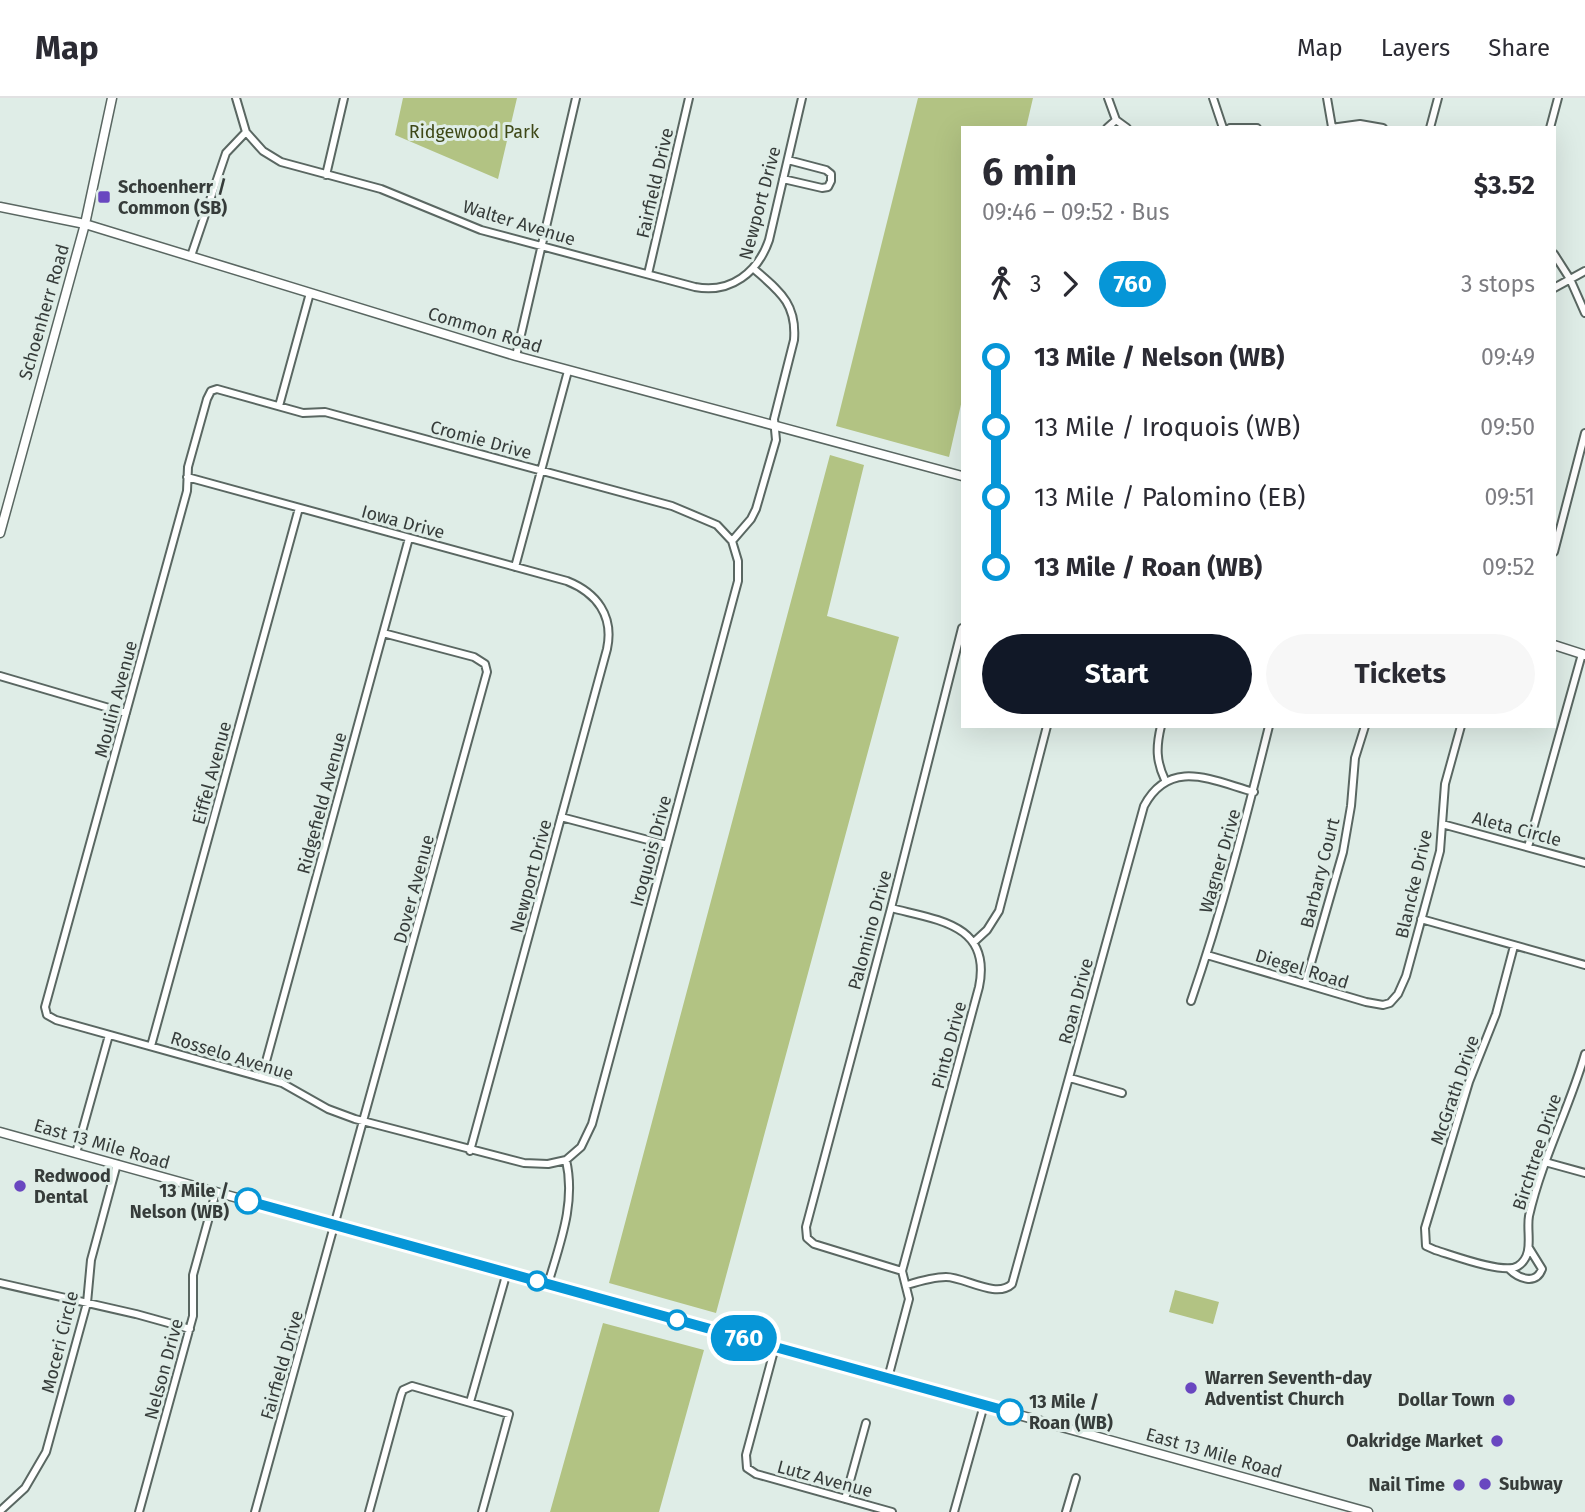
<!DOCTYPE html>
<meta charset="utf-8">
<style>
body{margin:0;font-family:"Fira Sans",sans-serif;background:#f7f7f7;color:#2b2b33;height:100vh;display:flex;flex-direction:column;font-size:26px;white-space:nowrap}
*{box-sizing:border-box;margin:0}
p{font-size:23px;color:#7c7c81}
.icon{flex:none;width:38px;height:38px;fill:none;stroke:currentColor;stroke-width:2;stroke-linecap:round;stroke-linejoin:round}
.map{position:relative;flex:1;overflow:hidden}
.sheet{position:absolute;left:961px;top:28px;width:595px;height:602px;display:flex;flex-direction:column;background:#fff;border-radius:0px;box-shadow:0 7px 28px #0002}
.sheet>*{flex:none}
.badge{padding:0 14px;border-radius:23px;font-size:24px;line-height:46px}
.map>.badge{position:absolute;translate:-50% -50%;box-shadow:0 0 0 4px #fff}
.legs{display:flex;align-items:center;gap:10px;height:77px;padding:0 21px;font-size:23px}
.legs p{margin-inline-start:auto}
.overview{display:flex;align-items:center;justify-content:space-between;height:119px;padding:0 21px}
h1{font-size:38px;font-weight:700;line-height:52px}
.action{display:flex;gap:14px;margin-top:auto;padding:14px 21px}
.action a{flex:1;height:80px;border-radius:42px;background:#111827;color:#fff;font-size:28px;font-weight:700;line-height:80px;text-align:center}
.action a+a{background:#f7f7f7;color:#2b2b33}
ul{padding:0 21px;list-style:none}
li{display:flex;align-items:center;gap:24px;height:70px;font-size:26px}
li i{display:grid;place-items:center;width:10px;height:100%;margin:0 9px;background:currentColor}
li i::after{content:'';width:18px;height:18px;margin:-9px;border:5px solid;border-radius:50%;background:#fff}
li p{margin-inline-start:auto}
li:first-child i{background:linear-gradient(#0000 50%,currentColor 0)}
li:last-child i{background:linear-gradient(currentColor 50%,#0000 0)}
header{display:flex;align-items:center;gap:42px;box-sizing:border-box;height:98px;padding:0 35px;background:#fff;border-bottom:2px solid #e1e1e2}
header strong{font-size:33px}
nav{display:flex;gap:38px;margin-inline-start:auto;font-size:24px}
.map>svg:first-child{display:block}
</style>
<header>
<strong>Map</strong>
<nav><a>Map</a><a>Layers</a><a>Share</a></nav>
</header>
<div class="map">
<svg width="1585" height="1414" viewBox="0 0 1585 1414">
<rect width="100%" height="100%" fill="#dfede7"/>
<path fill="#b2c383" d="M403,0H517L498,81L395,37Z
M918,0H1033L1026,30H962V302L949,359L836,328Z
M830,357L864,367L827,518L899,539L716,1215L609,1185Z
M1175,1192L1219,1204L1213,1226L1169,1214Z
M603,1225L704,1252L659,1414H550Z"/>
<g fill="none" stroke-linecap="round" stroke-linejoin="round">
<g stroke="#5a6762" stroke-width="10">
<path id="street" d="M236,0L246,34L263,53L281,64L381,91L481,132L695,189C731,196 758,174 769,142L802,0
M1108,0L1116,22
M1213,0L1223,30
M1327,0L1332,29
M1116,22L1127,30
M1107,30L1116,22
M1230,30H1257
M1331,30L1360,26L1383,30
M1430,30L1438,0
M1550,30L1558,0
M326,77L344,0
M783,81L822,90L828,89L831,83V76L826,72L788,62
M1554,156L1570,181L1585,215
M191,158L226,55L246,34
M648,176L689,0
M1554,190L1585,173
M516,258L576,0
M279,308L310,195
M187,379L567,483C597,495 614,518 607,551L470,1053
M1554,454L1585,335
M515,469L568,273
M0,578L126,615
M1161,628C1156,649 1156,663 1165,682
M561,719L667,747
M1442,726L1585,765
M1528,749L1582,556
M1421,821L1585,867
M974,844L987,832L999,813L1047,628
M1514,848L1496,916L1469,984L1425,1130L1426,1148L1435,1152C1452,1157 1504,1177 1518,1168C1535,1157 1526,1134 1529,1118C1542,1061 1569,1011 1585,956
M1207,857L1366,904L1383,907L1390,905L1398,896L1406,878L1440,753L1445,686L1461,628
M1305,886L1343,754L1351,708L1355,660L1365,628
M1191,903C1222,813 1246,721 1269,628
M151,948L299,410
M262,978L409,440
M1070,980L1122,995
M76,1055L109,937
M566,1062L548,1066L524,1065L355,1021L328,1011L282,985L56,922L47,917L45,909L187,393L188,369L207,301L211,293L217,291L303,315L325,314L672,408L717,427L732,443
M1545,1064L1585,1075
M1509,1171C1519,1181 1536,1187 1542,1171L1529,1150
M902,1173L814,1146L807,1140L806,1129L891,810L962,530
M0,1185L136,1216L190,1231
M548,1186C560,1145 576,1105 566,1062L581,1049L592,1026L738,483V463L732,443L751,421L756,411L776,342L774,321L794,242C797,205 779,193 754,171
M907,1187C920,1183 933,1179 946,1179C965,1179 996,1201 1012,1186L1144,708C1170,659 1213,683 1254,694
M775,1249L746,1357L747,1370L756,1376L892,1414
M888,1280L909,1201L902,1173L979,889C992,826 937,822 891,810
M470,1304L507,1174
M845,1401L866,1325
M0,1413L25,1390L46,1354L87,1205L91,1162L117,1066
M139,1414L193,1218V1177L216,1094
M255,1414L487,574L485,566L474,559L383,535
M369,1414L401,1297L403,1292L412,1288L509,1316L482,1414
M954,1414L984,1307
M1066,1414L1076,1380"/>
</g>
<g stroke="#5a6762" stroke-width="11">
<path id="secondary" d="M0,109L85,126L516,258L962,378
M0,435L85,126L112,0
M1554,547L1585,557
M0,1034L1368,1414"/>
</g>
<use href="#street" stroke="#fff" stroke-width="6"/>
<use href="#secondary" stroke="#fff" stroke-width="8"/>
</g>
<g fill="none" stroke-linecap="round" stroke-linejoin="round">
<g stroke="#fff" stroke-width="16">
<path id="line-1" d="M248,1103L1010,1314"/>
</g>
<use href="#line-1" stroke="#0696d7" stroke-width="10"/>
</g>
<g fill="#6947c0" stroke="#dfede7" stroke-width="2.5">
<rect x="97" y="92" width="14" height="14" rx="3.5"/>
<circle cx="20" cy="1088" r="7"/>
<circle cx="1191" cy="1290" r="7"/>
<circle cx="1509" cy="1302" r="7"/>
<circle cx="1497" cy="1343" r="7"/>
<circle cx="1485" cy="1386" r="7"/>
<circle cx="1459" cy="1387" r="7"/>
</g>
<g fill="#fff" stroke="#0696d7" stroke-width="3.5">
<circle cx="248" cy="1103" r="12"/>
<circle cx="537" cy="1183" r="9"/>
<circle cx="677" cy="1222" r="9"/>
<circle cx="1010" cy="1314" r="12"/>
</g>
<g text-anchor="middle" stroke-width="6" stroke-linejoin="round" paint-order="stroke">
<g font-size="18" fill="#3e4817" stroke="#dfede7">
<text x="474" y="40">Ridgewood Park</text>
</g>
<g font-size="18" fill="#363c3a" stroke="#dfede7">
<text transform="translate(655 85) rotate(-77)" y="6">Fairfield Drive</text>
<text transform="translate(760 105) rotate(-75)" y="6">Newport Drive</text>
<text transform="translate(519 125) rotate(17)" y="6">Walter Avenue</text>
<text transform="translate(44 214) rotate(-74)" y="6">Schoenherr Road</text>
<text transform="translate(485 232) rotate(17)" y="6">Common Road</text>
<text transform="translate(481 342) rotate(15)" y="6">Cromie Drive</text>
<text transform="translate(403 424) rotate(15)" y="6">Iowa Drive</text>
<text transform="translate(116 601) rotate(-75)" y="6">Moulin Avenue</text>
<text transform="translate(212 675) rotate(-75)" y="6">Eiffel Avenue</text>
<text transform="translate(322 705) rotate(-75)" y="6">Ridgefield Avenue</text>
<text transform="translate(1517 731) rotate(15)" y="6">Aleta Circle</text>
<text transform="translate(651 753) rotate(-75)" y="6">Iroquois Drive</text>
<text transform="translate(1220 763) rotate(-74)" y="6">Wagner Drive</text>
<text transform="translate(1320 775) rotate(-76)" y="6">Barbary Court</text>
<text transform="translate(531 778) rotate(-75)" y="6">Newport Drive</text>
<text transform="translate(1414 786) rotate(-77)" y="6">Blancke Drive</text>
<text transform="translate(414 791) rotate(-75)" y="6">Dover Avenue</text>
<text transform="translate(870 832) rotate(-75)" y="6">Palomino Drive</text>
<text transform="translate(1302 871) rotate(17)" y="6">Diegel Road</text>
<text transform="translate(1076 903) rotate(-75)" y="6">Roan Drive</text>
<text transform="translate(949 947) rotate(-75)" y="6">Pinto Drive</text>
<text transform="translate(232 958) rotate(17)" y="6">Rosselo Avenue</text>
<text transform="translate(1455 992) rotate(-71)" y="6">McGrath Drive</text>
<text transform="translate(102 1046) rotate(16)" y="6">East 13 Mile Road</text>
<text transform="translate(1537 1054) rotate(-72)" y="6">Birchtree Drive</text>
<text transform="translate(60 1244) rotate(-76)" y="6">Moceri Circle</text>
<text transform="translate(282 1267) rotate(-74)" y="6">Fairfield Drive</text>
<text transform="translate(164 1271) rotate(-75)" y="6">Nelson Drive</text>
<text transform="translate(1214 1355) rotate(16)" y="6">East 13 Mile Road</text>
<text transform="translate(825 1381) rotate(15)" y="6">Lutz Avenue</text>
</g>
<g font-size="18" font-weight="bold" fill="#363c3a" stroke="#dfede7" text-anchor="start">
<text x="118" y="95">Schoenherr /<tspan x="118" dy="21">Common (SB)</tspan></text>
<text x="34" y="1084">Redwood<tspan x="34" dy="21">Dental</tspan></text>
<text x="1205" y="1286">Warren Seventh-day<tspan x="1205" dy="21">Adventist Church</tspan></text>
<text x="1495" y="1308" text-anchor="end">Dollar Town</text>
<text x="1483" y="1349" text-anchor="end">Oakridge Market</text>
<text x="1499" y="1392">Subway</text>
<text x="1445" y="1393" text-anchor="end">Nail Time</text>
</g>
<g font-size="18" font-weight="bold" fill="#363c3a" stroke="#dfede7" text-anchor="end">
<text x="229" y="1099">13 Mile /<tspan x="229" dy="21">Nelson (WB)</tspan></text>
<text x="1029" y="1310" text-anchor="start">13 Mile /<tspan x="1029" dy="21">Roan (WB)</tspan></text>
</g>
</g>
</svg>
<b class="badge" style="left:744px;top:1240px;background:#0696d7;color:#fff">760</b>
<section class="sheet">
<div class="overview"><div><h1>6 min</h1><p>09:46 – 09:52 · Bus</p></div><b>$3.52</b></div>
<div class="legs"><svg class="icon" aria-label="walk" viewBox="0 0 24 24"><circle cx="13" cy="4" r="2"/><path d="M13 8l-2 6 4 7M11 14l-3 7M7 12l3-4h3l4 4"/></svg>3<svg class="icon" aria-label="forward" viewBox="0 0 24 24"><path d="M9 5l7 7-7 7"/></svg><b class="badge" style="background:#0696d7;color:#fff">760</b><p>3 stops</p></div>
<ul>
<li><i style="color:#0696d7"></i><b>13 Mile / Nelson (WB)</b><p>09:49</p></li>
<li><i style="color:#0696d7"></i><span>13 Mile / Iroquois (WB)</span><p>09:50</p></li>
<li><i style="color:#0696d7"></i><span>13 Mile / Palomino (EB)</span><p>09:51</p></li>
<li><i style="color:#0696d7"></i><b>13 Mile / Roan (WB)</b><p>09:52</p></li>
</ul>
<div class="action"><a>Start</a><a>Tickets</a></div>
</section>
</div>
